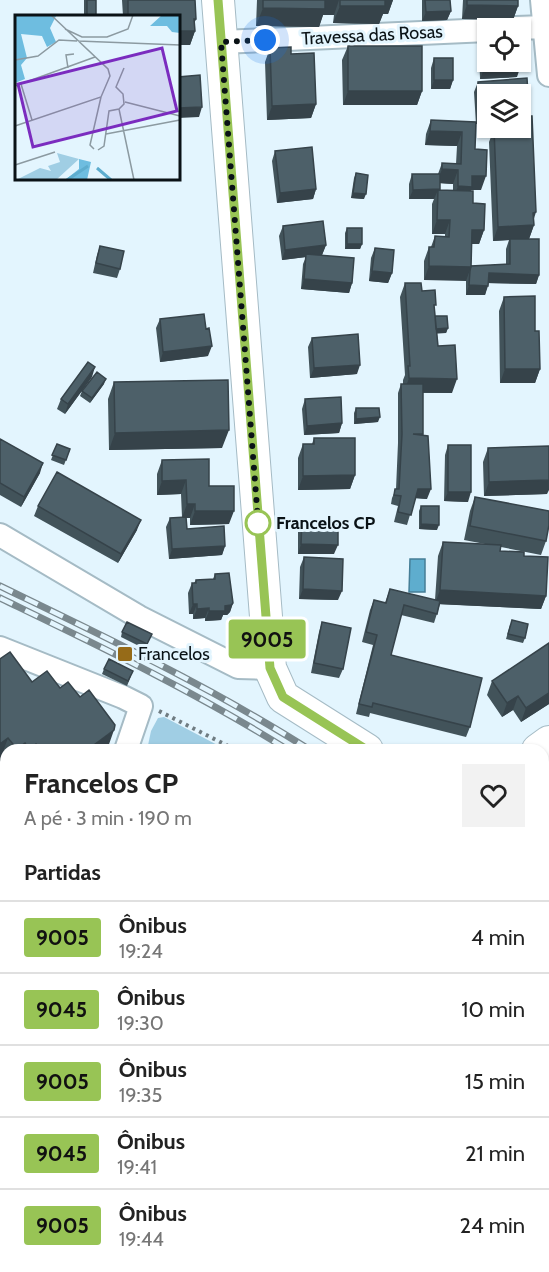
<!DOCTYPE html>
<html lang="pt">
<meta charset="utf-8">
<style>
body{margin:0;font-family:Cabin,sans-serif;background:#f2f2f2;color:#222;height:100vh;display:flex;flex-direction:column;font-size:22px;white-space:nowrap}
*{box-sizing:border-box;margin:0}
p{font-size:20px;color:#767676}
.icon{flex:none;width:33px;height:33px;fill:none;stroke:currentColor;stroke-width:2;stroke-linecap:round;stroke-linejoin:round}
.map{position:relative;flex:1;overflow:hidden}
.panel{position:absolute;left:0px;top:744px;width:549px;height:528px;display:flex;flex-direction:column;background:#fff;border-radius:18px 18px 0 0;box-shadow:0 2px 4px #0004}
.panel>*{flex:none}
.badge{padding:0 12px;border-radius:4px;font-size:21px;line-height:39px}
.controls{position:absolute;left:477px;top:18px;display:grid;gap:12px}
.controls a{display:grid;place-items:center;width:54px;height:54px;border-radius:0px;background:#fff;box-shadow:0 2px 4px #0004;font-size:30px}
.you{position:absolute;width:30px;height:30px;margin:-15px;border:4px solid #fff;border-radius:50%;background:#1a73e8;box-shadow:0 0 0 9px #1a73e833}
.map>.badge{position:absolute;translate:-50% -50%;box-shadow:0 0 0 3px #fff}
h2{padding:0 24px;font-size:22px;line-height:54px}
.round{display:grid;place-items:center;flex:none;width:63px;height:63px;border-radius:0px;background:#f2f2f2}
.head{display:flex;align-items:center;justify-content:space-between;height:102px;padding:0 24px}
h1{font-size:28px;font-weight:800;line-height:45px}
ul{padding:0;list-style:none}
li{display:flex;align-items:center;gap:18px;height:72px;padding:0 24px;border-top:2px solid #e0e0e0}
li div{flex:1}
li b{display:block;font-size:22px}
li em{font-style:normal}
li .badge{min-width:66px;font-weight:700;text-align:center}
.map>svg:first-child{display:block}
</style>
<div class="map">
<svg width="549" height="1272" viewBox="0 0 549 1272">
<rect width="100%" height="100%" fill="#e3f5fe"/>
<path fill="#a0cee4" d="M164,717L227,750H147L151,731L158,718Z"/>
<path fill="#5eadce" stroke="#457e97" stroke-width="1.5" d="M410,559H425V592H409Z"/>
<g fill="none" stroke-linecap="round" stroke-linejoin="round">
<g stroke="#a5bbc5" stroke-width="14">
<path id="service" d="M543,884L549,889"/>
</g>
<g stroke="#a5bbc5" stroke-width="26">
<path id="minor" d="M542,0L549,75
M516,28L545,27
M221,42L488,30
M0,535L139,617L238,667L270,668
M0,648L123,697L141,706L126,750
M0,790L6,791"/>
</g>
<g stroke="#a5bbc5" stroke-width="30">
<path id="tertiary" d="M0,1189L6,1178"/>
</g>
<g stroke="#a5bbc5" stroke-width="34">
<path id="secondary" d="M218,0L270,668L283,697L367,750
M538,750L549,742"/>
</g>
<path stroke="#6f7c82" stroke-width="4" stroke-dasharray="3 4.5" stroke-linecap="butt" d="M159,711L236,750"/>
<use href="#service" stroke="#fff" stroke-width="10"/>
<use href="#minor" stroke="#fff" stroke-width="22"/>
<use href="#tertiary" stroke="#fff" stroke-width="27"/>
<use href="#secondary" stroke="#fff" stroke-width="32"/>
<g stroke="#7a888e" stroke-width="7">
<path id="rail" d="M0,586C105,637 211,687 310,750
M0,598C97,645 196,692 288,750
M543,925L549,930
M543,941L549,947"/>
</g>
<use href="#rail" stroke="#e3f5fe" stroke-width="4.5" stroke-dasharray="14" stroke-linecap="butt"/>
</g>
<path fill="#42535a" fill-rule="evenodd" d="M84,0H96V16H84Z
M122,0H195L196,19L194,23L195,31L190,45H180L178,16H123Z
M257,0H393L388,14H383L379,24L333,23L334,15H323L319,27L256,26Z
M422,0H450L451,11L447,20L422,21Z
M463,0H518V6L513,20L462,19Z
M482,40L517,77L480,79L479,50Z
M348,46L422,91L417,105H343L342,60Z
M270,48L291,54L316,104L311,118L267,120L265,62Z
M434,58L453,80L450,89H431V68Z
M478,82L527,116L534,225L529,239L539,275L536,284L488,283L485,295H466V280H424V261L429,247H431L435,236H445V234H432V204L434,199H409V184L412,174H438L442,163L456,164L457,146L425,145L426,134L431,120L476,122L475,149L481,190H471V191L473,203L484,230L479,244H472L471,266L506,265V249L509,240L493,241L489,142L494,129L498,128H520L488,94V123L476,124L474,92ZM440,183L453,184V190H440Z
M275,151L316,189L313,199L277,203L272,161Z
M356,173L364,199L351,198L354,178Z
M283,226L326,245L322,255H318L352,283L349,293L301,289L303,264L306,257L282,260L279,236Z
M347,228L362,244L360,249H345V233Z
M100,246L120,269L117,278L93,273L97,255Z
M375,248L392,273L388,283L369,281L371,258Z
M405,283L422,291L434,309L435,316L448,328L446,333H437L438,346L452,393H423L422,435L427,499L415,498L407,525L394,522L398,506L391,504L392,498L396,489L398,443V393L401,384H403V380L405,375L400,297Z
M504,297L535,331L540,369L535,383H500L499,311Z
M160,319L208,356L160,362L156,328Z
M312,338L357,374L310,378L308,347Z
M92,377L65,414L57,409L61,399Z
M114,382L222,448L109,450L108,399Z
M104,384L90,403L80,396L82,391Z
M305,399L342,423L339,433L304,435L302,409Z
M356,408L378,422L354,424V413Z
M314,438L355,475L350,489L298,490V458L303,444H312Z
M0,439L40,473L21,507L0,495Z
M57,444L70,449L64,465L51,460Z
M448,445L468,502L444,501L445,455Z
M488,448L547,494L484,496L483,462Z
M162,460L209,486L229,524L190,525V518H186L187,529L225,546L222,555L169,559L166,527L170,518L182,517L181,494L157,495V474Z
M475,497L546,541L541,555L501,547L500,551L524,556L546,596L541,609L440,604L434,623L401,615L391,655L470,727L466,737L370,713L369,717L356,714L373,645L362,642L370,610L374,600L385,603L390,589L435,600L438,556L443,542L485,544L464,540L470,511Z
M38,506L137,530L118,563L34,516Z
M421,506L437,530L419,529V511Z
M302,520L334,554H298V530Z
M304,557L338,600L299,599L300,567Z
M215,574L233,603L230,612L227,615H223L221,620L205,621V618L193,619V614H189L188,593L192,583H194L196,580L213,579Z
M322,622L343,669L339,678L311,673L319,632Z
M510,625L525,638L523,643L506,639Z
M122,632L152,634L145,649L121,637Z
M0,659L32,682L107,750H6V769L0,761Z
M104,669L131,676L127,686L102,674Z
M492,681L549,704L521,722L513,710L502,717L487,695Z
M6,1025V1056L0,1054V1040Z"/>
<path fill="#36434a" d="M325,0H339L334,15H323L319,27L256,26L263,8Z
M384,0H393L388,14H383L379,24L333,23L340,6Z
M467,5L518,6L513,20L462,19Z
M451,11L447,20L422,21L426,12Z
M87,15H96V16H87Z
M194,19H196L191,31H195L190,45H180L178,48V35L180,31Z
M520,68L517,77L480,79L484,69Z
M434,80H453L450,89H431Z
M348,91H422L417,105H343Z
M316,104L311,118L267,120L272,106Z
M202,107L199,117L178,118V108Z
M529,110L526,120H520V111Z
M480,114H488V123L476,124Z
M430,131L462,132L457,146L425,145Z
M442,169L458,170L453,184L437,183Z
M472,176H486L481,190H471L467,201L453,200L458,186Z
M316,189L313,199L277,203L280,193Z
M440,189L437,197L438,190L434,199H409L413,190Z
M353,193L366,194L364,199L351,198Z
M536,212L532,225H534L529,239L493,241L498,227L533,213Z
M437,220H450L445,234H432Z
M472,230H484L479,244H467Z
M347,244H362L360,249H345Z
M326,245L322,255L306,257V254V257L282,260L285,250Z
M429,266L471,267L466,281L424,280Z
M372,271L392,273L388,283L369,281Z
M489,273L539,275L536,284L485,283Z
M304,279L352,283L349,293L301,289Z
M469,285L488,286L485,295H466Z
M448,328L446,333L431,334L433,329Z
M212,346L208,356L160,362L163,352Z
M360,365L357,374L310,378L314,368Z
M95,367L92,377L65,414L68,404Z
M505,369H540L535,383H500Z
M409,378L457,379L452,393L404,392Z
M106,379L104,384L90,403L92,398Z
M380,417L378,422L354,424L356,419Z
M342,423L339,433L304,435L307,426Z
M229,430L222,448L109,450L115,433Z
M43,463L40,473L21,507L24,497Z
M355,475L350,489L298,490L303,476Z
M186,480L181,494L157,495L162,481Z
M549,480V490L547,494L484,496L489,482Z
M418,489H431L427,499L414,498Z
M448,492H471L468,502L444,501Z
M187,504H195L190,518H182Z
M195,511H234L229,524L190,525Z
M141,520L137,530L118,563L121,554Z
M421,524L439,525L437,530L419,529Z
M301,544L338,545L334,554H298Z
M225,546L222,555L169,559L172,549Z
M303,589L342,591L338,600L299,599Z
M440,590L546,596L541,609L435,604Z
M233,603L230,612L227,615H223L221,620L205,621L209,611Z
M193,604H197L193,614H189Z
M209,608L205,618L193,619L197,609Z
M549,693V704L521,722L526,708Z
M518,696L513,710L502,717L507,703Z
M114,730L107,750H87Z
M8,738L0,760V744Z
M25,743L22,750H16L17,749Z
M36,744L34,750H29V749Z
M549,818V826L543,830V822Z
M6,886L5,899L0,900V887Z
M0,1075L6,1076L1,1090H0Z"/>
<path fill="#4d6069" stroke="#36434a" stroke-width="1.5" d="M87,0H96V15H87Z
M128,0H195L196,19H194L195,31H180V44H178V16H128Z
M263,0H325V9L263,8Z
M340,0H385V6H340Z
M425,0H450L451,11L426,12Z
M467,0H518V6L467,5Z
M520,39H522V50L520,51Z
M482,40H488V62H520V68L484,69Z
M348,46H422V91H348Z
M291,47V54L314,53L316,104L272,106L270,48Z
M434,58H453V80H434Z
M200,75L202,107L178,108V77Z
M527,78L529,110L520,111V94H488V114H480L478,82Z
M520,116H532L536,212L533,213L534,225L498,227L494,129L520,128Z
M431,120L476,122L475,149L487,150L486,176H472V187L458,186V170L442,169V163L461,164L462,132L430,131Z
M312,147L316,189L280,193L275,151Z
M356,173L368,175L366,194L353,193Z
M412,174H440V189L413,190Z
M438,190L473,191V203L485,204L484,230H472L471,267L429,266V247H434L435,236L449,237L450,220H437Z
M323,221L326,245L285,250L283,226Z
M347,228H362V244H347Z
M510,239H539V275L489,273L488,286L469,285L470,271L471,266L510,264Z
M100,246L124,251L120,269L96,263Z
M375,248L394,250L392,273L372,271Z
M306,254L354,258L352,283L304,279Z
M405,283H421L422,291L435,290L436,305H434L438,346L455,345L457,379L409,378L408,366H410Z
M535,296V331H539L540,369H505L504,297Z
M204,314L206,329L209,328L212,346L163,352L160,319Z
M435,316H447L448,328L436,329Z
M358,334L360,365L314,368L312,338Z
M88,362L95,367L68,404L61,399Z
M97,372L106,379L92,398L82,391Z
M228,380L229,430L115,433L114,382Z
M401,384H423V434H413L428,436L431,489H418L411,515L398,512L401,496L394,495L395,489H399L402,434Z
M341,397L342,423L307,426L305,399Z
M356,408H379L380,417L356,419Z
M314,438H355V475L303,476V444H314Z
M0,439L43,463L24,497L0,483Z
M57,444L70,449L66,460L52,455Z
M448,445H471V492H448Z
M549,446V480L489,482L488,448Z
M209,459V486H234V511H195V504H187L186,480L162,481V460Z
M57,472L141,520L121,554L38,506Z
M475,497L549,511V525L546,541L470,526Z
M421,506H439V525L421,524Z
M186,517L187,529L224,526L225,546L172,549L170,518Z
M302,520L338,521V545L301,544Z
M443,542L501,545L500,551L524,552V556L548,557L546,596L440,590Z
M304,557L343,559L342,591L303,589Z
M229,573L233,603L231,605L225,606V611H209V608L197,609V604H193L192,583H196V580L215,579V574Z
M390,589L440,601L437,614L404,605L391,655L482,678L470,727L373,703L372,707L359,704L377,635L366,632L374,600L386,603Z
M512,620L528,624L525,638L508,634Z
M127,622L152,634L147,644L122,632Z
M322,622L351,628L343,669L314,663Z
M549,643V693L526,708L518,696L507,703L492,681Z
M10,652L32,682L47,671L60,688L68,682L80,697L89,690L115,725L114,730L87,750H79L77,748L74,750H67L65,747L60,750H54L52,747L47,750H41L36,744L29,749L25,743L17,749L8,738L0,744V659Z
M109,659L133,671L128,681L104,669Z
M543,802L549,811V818L543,822Z
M0,814H1L3,832L6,831V847L4,840L6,852V886L0,887Z
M6,1025V1045L0,1043V1040Z
M0,1069L6,1070V1076L0,1075Z
M0,1094L6,1096V1117L0,1133Z
M9,1266H45L52,1268L51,1272H7Z"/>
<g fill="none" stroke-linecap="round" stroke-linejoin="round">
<g stroke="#fff" stroke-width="14">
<path id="line" d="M218,0L270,668L283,697L367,750"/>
</g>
<use href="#line" stroke="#98c455" stroke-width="9"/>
<path stroke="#0a1216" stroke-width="6" stroke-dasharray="0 10.8" d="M258,523L259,533L221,42L265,40"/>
</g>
<circle fill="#fff" stroke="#98c455" stroke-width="3" cx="258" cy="523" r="12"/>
<rect fill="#966b18" stroke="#e3f5fe" stroke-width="2" x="117" y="646" width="16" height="16" rx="3"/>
<g text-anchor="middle" stroke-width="6" stroke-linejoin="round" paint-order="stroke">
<g font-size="18" fill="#0a1216" stroke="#e3f5fe">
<text transform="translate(372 35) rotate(-3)" y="6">Travessa das Rosas</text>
</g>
<g font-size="18" font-weight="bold" fill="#0a1216" stroke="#e3f5fe" text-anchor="start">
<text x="276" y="529">Francelos CP</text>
</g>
<g font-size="18" fill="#0a1216" stroke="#e3f5fe" text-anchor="start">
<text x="138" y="660">Francelos</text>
</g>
</g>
<g transform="translate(15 15)">
<rect width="165" height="165" fill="#e3f5fe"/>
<path d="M42,138L64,144L41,165H1L25,153L36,156L33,151L45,147Z" fill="#a0cee4"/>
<path d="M0,0L41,1L35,13L41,27L32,32L27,21L6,19L12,43L6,50L10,64L0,68ZM147,0H165V18L157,17L152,11H135ZM64,144L76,147L72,165H50L64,154Z" fill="#6ebde0"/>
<path fill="none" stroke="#5eadce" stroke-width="3" d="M82,153L96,165M52,165L73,151"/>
<path fill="none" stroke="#8c9aa1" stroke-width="1.5" d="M50,14L67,22H92L113,14L118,0M63,26L165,30M0,45L23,41L44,25L62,26M53,53L51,40L59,39M6,69L17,105M0,71L80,42M110,87L165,101M104,94L119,165M0,111L86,82L95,61L93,54L36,0M91,119L165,105M79,134L75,130L86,82M83,135L89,131L94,96L104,94L109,89L108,79L101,72L109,53M0,150L40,137"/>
<path fill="#7b2cbf" fill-opacity="0.15" stroke="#7b2cbf" stroke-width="3" d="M147,33L162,96L18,132L3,69Z"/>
<rect width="165" height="165" fill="none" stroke="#0a1216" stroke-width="3"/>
</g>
</svg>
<div class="controls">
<a><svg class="icon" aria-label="locate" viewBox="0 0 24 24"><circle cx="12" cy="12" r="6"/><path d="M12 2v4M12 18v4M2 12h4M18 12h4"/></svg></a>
<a><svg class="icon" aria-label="layers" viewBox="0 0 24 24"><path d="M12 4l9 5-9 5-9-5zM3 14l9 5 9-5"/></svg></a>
</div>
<div class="you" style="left:265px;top:40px"></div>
<b class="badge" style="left:267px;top:639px;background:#98c455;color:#111">9005</b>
<section class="panel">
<div class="head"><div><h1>Francelos CP</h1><p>A pé · 3 min · 190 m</p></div><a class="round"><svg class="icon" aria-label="heart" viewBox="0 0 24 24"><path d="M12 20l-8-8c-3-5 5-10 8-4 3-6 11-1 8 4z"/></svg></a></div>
<h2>Partidas</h2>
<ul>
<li><span class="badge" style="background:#98c455;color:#111">9005</span><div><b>Ônibus</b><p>19:24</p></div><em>4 min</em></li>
<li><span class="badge" style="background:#98c455;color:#111">9045</span><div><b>Ônibus</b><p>19:30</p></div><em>10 min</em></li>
<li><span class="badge" style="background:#98c455;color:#111">9005</span><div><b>Ônibus</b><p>19:35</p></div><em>15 min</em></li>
<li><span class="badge" style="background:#98c455;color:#111">9045</span><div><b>Ônibus</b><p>19:41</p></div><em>21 min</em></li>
<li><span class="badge" style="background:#98c455;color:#111">9005</span><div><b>Ônibus</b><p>19:44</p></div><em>24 min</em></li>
</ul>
</section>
</div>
